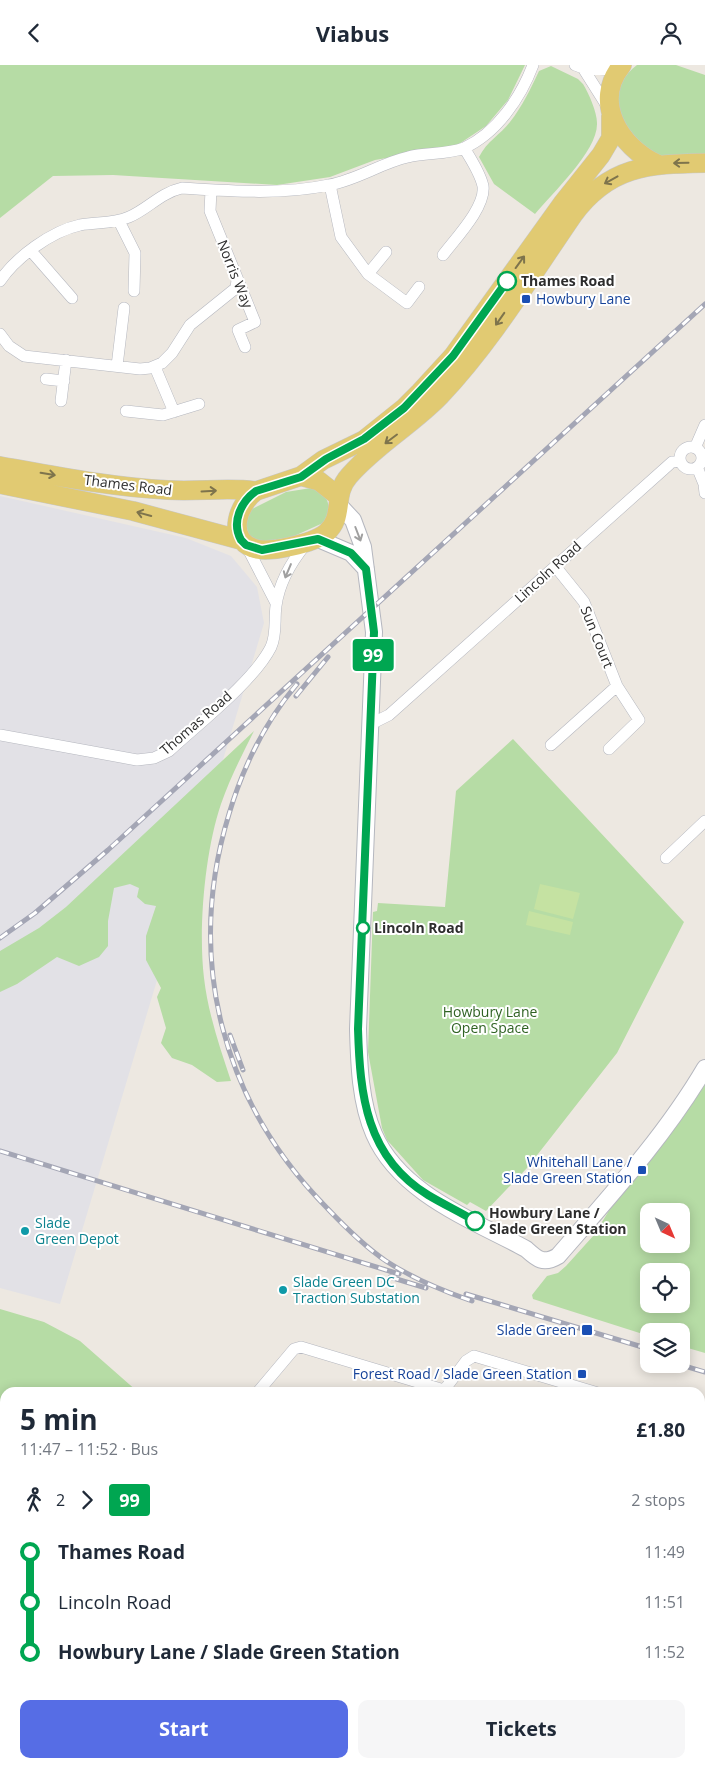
<!DOCTYPE html>
<meta charset="utf-8">
<style>
body{margin:0;font-family:"Open Sans",sans-serif;background:#f6f6f7;color:#1f2937;height:100vh;display:flex;flex-direction:column;font-size:19px;white-space:nowrap}
*{box-sizing:border-box;margin:0}
p{font-size:16px;color:#747a83}
.icon{flex:none;width:28px;height:28px;fill:none;stroke:currentColor;stroke-width:2;stroke-linecap:round;stroke-linejoin:round}
.map{position:relative;flex:1;overflow:hidden}
.panel{position:absolute;left:0px;top:1322px;width:705px;height:381px;display:flex;flex-direction:column;background:#fff;border-radius:15px 15px 0 0;box-shadow:0 2px 12px #0003}
.panel>*{flex:none}
.badge{padding:0 10px;border-radius:4px;font-size:18px;line-height:32px}
.needle{width:32px;rotate:136deg}
.controls{position:absolute;left:640px;top:1138px;display:grid;gap:10px}
.controls a{display:grid;place-items:center;width:50px;height:50px;border-radius:10px;background:#fff;box-shadow:0 2px 12px #0003;font-size:25px}
.map>.badge{position:absolute;translate:-50% -50%;box-shadow:0 0 0 2px #fff}
.legs{display:flex;align-items:center;gap:8px;height:55px;padding:0 20px;font-size:16px}
.legs p{margin-inline-start:auto}
.overview{display:flex;align-items:center;justify-content:space-between;height:85px;padding:0 20px}
h1{font-size:28px;font-weight:700;line-height:38px}
.action{display:flex;gap:10px;margin-top:auto;padding:10px 20px}
.action a{flex:1;height:58px;border-radius:10px;background:#566de5;color:#fff;font-size:20px;font-weight:700;line-height:58px;text-align:center}
.action a+a{background:#f6f6f7;color:#1f2937}
ul{padding:0 20px;list-style:none}
li{display:flex;align-items:center;gap:18px;height:50px;font-size:19px}
li i{display:grid;place-items:center;width:8px;height:100%;margin:0 6px;background:currentColor}
li i::after{content:'';width:12px;height:12px;margin:-6px;border:4px solid;border-radius:50%;background:#fff}
li p{margin-inline-start:auto}
li:first-child i{background:linear-gradient(#0000 50%,currentColor 0)}
li:last-child i{background:linear-gradient(currentColor 50%,#0000 0)}
header{display:flex;justify-content:space-between;align-items:center;height:65px;padding:0 20px;background:#fff;font-size:22px;font-weight:700}
.map>svg:first-child{display:block}
</style>
<header><svg class="icon" aria-label="back" viewBox="0 0 24 24"><path d="M15 5l-7 7 7 7"/></svg>Viabus<svg class="icon" aria-label="person" viewBox="0 0 24 24"><circle cx="12" cy="8" r="4"/><path d="M4 21q1-7 8-7t8 7"/></svg></header>
<div class="map">
<svg width="705" height="1703" viewBox="0 0 705 1703">
<rect width="100%" height="100%" fill="#ede8e1"/>
<path fill="#e2e1e6" d="M0,431L186,473L231,491L257,522L264,558L60,1239L0,1223Z"/>
<path fill="#b6dca5" fill-rule="evenodd" d="M0,0H525L508,35L486,61L456,81L375,95L330,112L277,120L113,110L53,111L0,153Z
M637,0H676L705,10V90C689,90 666,94 651,88C647,86 643,82 639,78C616,57 608,21 637,0Z
M551,1L578,14L583,19C589,29 597,47 597,58C598,86 552,128 535,149L494,119L479,92C487,76 500,70 510,57C522,42 531,23 539,6Z
M311,423L317,424C330,434 332,443 323,458L292,472L261,477L249,471L245,457L250,445L286,427Z
M254,666C242,690 230,713 221,739C205,786 198,863 204,913C208,948 220,983 231,1016L217,1017L192,1000L172,993L161,978L166,963L157,932L161,923L146,895V871L156,841L145,839L137,832L139,823L130,819L114,823L108,856V881L99,892L79,901L57,892L17,919L0,927V886L39,863L66,842Z
M513,674L684,857L617,988L527,1103L486,1146L470,1137L467,1140L423,1115L387,1075L382,1063L368,987L373,847L377,846L378,838L445,842L456,726Z
M705,1015V1288L681,1281V1266H649V1271L533,1234L532,1230L547,1211L558,1208L566,1201L594,1170L626,1118ZM649,1146H681V1179H649ZM649,1206H681V1239H649Z
M0,1244L44,1257L80,1276L138,1327L5,1328V1699H128L122,1703H0Z
M214,1699H384L390,1703H210Z"/>
<path fill="#c5e2a2" d="M540,819L580,828L573,854L534,844Z
M529,846L573,857L570,870L526,860Z
M287,1699H351L356,1703H283Z"/>
<g fill="none" stroke-linecap="round" stroke-linejoin="round">
<g stroke="#b5b7bf" stroke-width="12">
<path id="street" d="M575,0L583,3L617,5
M583,3L607,41
M330,120L341,172L368,209L407,238L419,222
M211,125L210,146L255,257L238,265L245,282
M119,156L135,188L134,226
M31,186L72,233
M443,190C455,174 486,142 483,121C480,108 471,94 464,83
M368,209L386,187
M0,216C16,192 52,166 80,160C97,157 113,159 129,152C148,144 160,128 182,123C230,126 281,130 329,120C357,115 381,98 408,92C426,87 446,90 464,83C497,68 521,32 533,0
M0,269L9,281L24,291L140,304L150,303L162,298L172,288L190,260L236,223L237,215
M117,301L124,243
M155,302L174,347
M46,314L64,316
M61,336L66,295
M126,346L163,350L199,339
M680 393a11 11 0 1 1 22 0a11 11 0 1 1-22 0Z
M695,383L705,360
M697,402L704,419L705,428
M246,480L276,538
M555,501L584,537L617,621L639,655L609,684
M371,659L389,650L672,397L680,396
M0,670L137,695L154,693L169,686C198,659 254,616 271,582C277,569 274,555 276,541C279,518 292,496 306,479
M551,680L617,621
M666,793L705,756
M257,1328L294,1284L301,1282L444,1325
M442,1328L466,1296L474,1291L598,1328
M700,1395L705,1401
M700,1426L705,1421
M700,1621L705,1625
M523,1699L527,1703
M130,1703L134,1699"/>
</g>
<g stroke="#b5b7bf" stroke-width="18">
<path id="secondary" d="M339,440L353,455L363,482L374,567L358,964C359,999 360,1037 374,1069C400,1129 473,1155 526,1184C537,1194 543,1200 558,1191C610,1131 665,1071 705,1003
M318,474L351,488L366,504"/>
</g>
<g stroke="#c8c8c8" stroke-width="20">
<path id="primary" d="M622,0C592,37 620,82 657,99
M611,51V73L601,90L562,139L453,291L420,327L404,343L364,375L323,395L301,411L256,426C238,439 226,473 253,483C268,489 314,478 326,468C345,452 332,430 349,411C376,380 412,360 440,331C491,277 531,211 573,150C609,101 648,99 705,98
M0,401C56,411 112,422 168,425C198,427 227,422 256,426
M301,411L319,416L338,431
M0,419L133,446L241,475"/>
</g>
<use href="#street" stroke="#fff" stroke-width="11"/>
<use href="#secondary" stroke="#fff" stroke-width="16"/>
<use href="#primary" stroke="#e1ca72" stroke-width="19"/>
<g stroke="#a4a6b5" stroke-width="5">
<path id="rail" d="M297,619C265,657 243,702 229,749C185,893 221,1036 327,1143C345,1162 364,1181 386,1196C412,1213 443,1226 472,1236
M296,631L328,592
M0,873L35,848L108,785L705,239
M230,970L243,1005
M0,1086L399,1209
M390,1212L426,1223
M466,1229L649,1284
M678,1299L705,1307"/>
</g>
<use href="#rail" stroke="#fff" stroke-width="3" stroke-dasharray="9" stroke-linecap="butt"/>
</g>
<defs><path id="oneway-shaft" d="M-6 0H5M1.5-3L5.5 0L1.5 3" fill="none" stroke-width="1.6" stroke-linecap="round" stroke-linejoin="round" transform="scale(1.25)"/></defs>
<g stroke="#7e744c">
<use href="#oneway-shaft" transform="translate(681 98) rotate(179)"/>
<use href="#oneway-shaft" transform="translate(611 115) rotate(151)"/>
<use href="#oneway-shaft" transform="translate(520 197) rotate(-54)"/>
<use href="#oneway-shaft" transform="translate(500 254) rotate(125)"/>
<use href="#oneway-shaft" transform="translate(391 374) rotate(143)"/>
<use href="#oneway-shaft" transform="translate(48 409) rotate(9)"/>
<use href="#oneway-shaft" transform="translate(209 426) rotate(-3)"/>
<use href="#oneway-shaft" transform="translate(144 449) rotate(-165)"/>
</g>
<g stroke="#a0a0a0">
<use href="#oneway-shaft" transform="translate(358 469) rotate(69)"/>
<use href="#oneway-shaft" transform="translate(288 506) rotate(113)"/>
</g>
<g fill="none" stroke-linecap="round" stroke-linejoin="round">
<g stroke="#fff" stroke-width="11">
<path id="line-1" d="M475,1156C460,1147 443,1139 428,1130C366,1092 360,1030 358,964L374,567L366,504L351,488L318,474L262,485L246,480L241,475C231,457 241,437 256,426L301,412L326,394L364,374L404,343L453,291L507,216"/>
</g>
<use href="#line-1" stroke="#00a651" stroke-width="8"/>
</g>
<g fill="#fff" stroke="#00a651" stroke-width="2.5">
<circle cx="507" cy="216" r="9"/>
<circle cx="363" cy="863" r="6"/>
<circle cx="475" cy="1156" r="9"/>
</g>
<g fill="#1a4fb4" stroke="#fff" stroke-width="2">
<rect x="521" y="229" width="10" height="10" rx="2.5"/>
<rect x="637" y="1100" width="10" height="10" rx="2.5"/>
<rect x="581" y="1259" width="12" height="12" rx="2.5"/>
<rect x="577" y="1304" width="10" height="10" rx="2.5"/>
</g>
<g fill="#0f9aa8" stroke="#fff" stroke-width="2">
<circle cx="25" cy="1166" r="5"/>
<circle cx="283" cy="1225" r="5"/>
</g>
<g text-anchor="middle" stroke-width="4" stroke-linejoin="round" paint-order="stroke">
<g font-size="14" fill="#2d2d2d" stroke="#fff">
<text transform="translate(235 209) rotate(68)" y="5">Norris Way</text>
<text transform="translate(128 420) rotate(7)" y="5">Thames Road</text>
<text transform="translate(548 507) rotate(-42)" y="5">Lincoln Road</text>
<text transform="translate(597 572) rotate(68)" y="5">Sun Court</text>
<text transform="translate(196 658) rotate(-41)" y="5">Thomas Road</text>
</g>
<g font-size="14" font-weight="bold" fill="#2d2d2d" stroke="#fff" text-anchor="start">
<text x="521" y="221">Thames Road</text>
<text x="374" y="868">Lincoln Road</text>
<text x="489" y="1153">Howbury Lane /<tspan x="489" dy="16">Slade Green Station</tspan></text>
</g>
<g font-size="14" fill="#164399" stroke="#fff" text-anchor="end">
<text x="536" y="239" text-anchor="start">Howbury Lane</text>
<text x="632" y="1102">Whitehall Lane /<tspan x="632" dy="16">Slade Green Station</tspan></text>
<text x="576" y="1270">Slade Green</text>
<text x="572" y="1314">Forest Road / Slade Green Station</text>
</g>
<g font-size="14" fill="#306324" stroke="#fff">
<text x="490" y="952">Howbury Lane<tspan x="490" dy="16">Open Space</tspan></text>
</g>
<g font-size="14" fill="#0d838f" stroke="#fff" text-anchor="start">
<text x="35" y="1163">Slade<tspan x="35" dy="16">Green Depot</tspan></text>
<text x="293" y="1222">Slade Green DC<tspan x="293" dy="16">Traction Substation</tspan></text>
</g>
</g>
</svg>
<div class="controls">
<a><svg class="needle" viewBox="-14 -14 28 28"><path d="M0-13l5 13h-10z" fill="#e53935"/><path d="M0 13l5-13h-10z" fill="#747a83"/></svg></a>
<a><svg class="icon" aria-label="locate" viewBox="0 0 24 24"><circle cx="12" cy="12" r="6"/><path d="M12 2v4M12 18v4M2 12h4M18 12h4"/></svg></a>
<a><svg class="icon" aria-label="layers" viewBox="0 0 24 24"><path d="M12 4l9 5-9 5-9-5zM3 14l9 5 9-5"/></svg></a>
</div>
<b class="badge" style="left:373px;top:590px;background:#00a651;color:#fff">99</b>
<section class="panel">
<div class="overview"><div><h1>5 min</h1><p>11:47 – 11:52 · Bus</p></div><b>£1.80</b></div>
<div class="legs"><svg class="icon" aria-label="walk" viewBox="0 0 24 24"><circle cx="13" cy="4" r="2"/><path d="M13 8l-2 6 4 7M11 14l-3 7M7 12l3-4h3l4 4"/></svg>2<svg class="icon" aria-label="forward" viewBox="0 0 24 24"><path d="M9 5l7 7-7 7"/></svg><b class="badge" style="background:#00a651;color:#fff">99</b><p>2 stops</p></div>
<ul>
<li><i style="color:#00a651"></i><b>Thames Road</b><p>11:49</p></li>
<li><i style="color:#00a651"></i><span>Lincoln Road</span><p>11:51</p></li>
<li><i style="color:#00a651"></i><b>Howbury Lane / Slade Green Station</b><p>11:52</p></li>
</ul>
<div class="action"><a>Start</a><a>Tickets</a></div>
</section>
</div>
